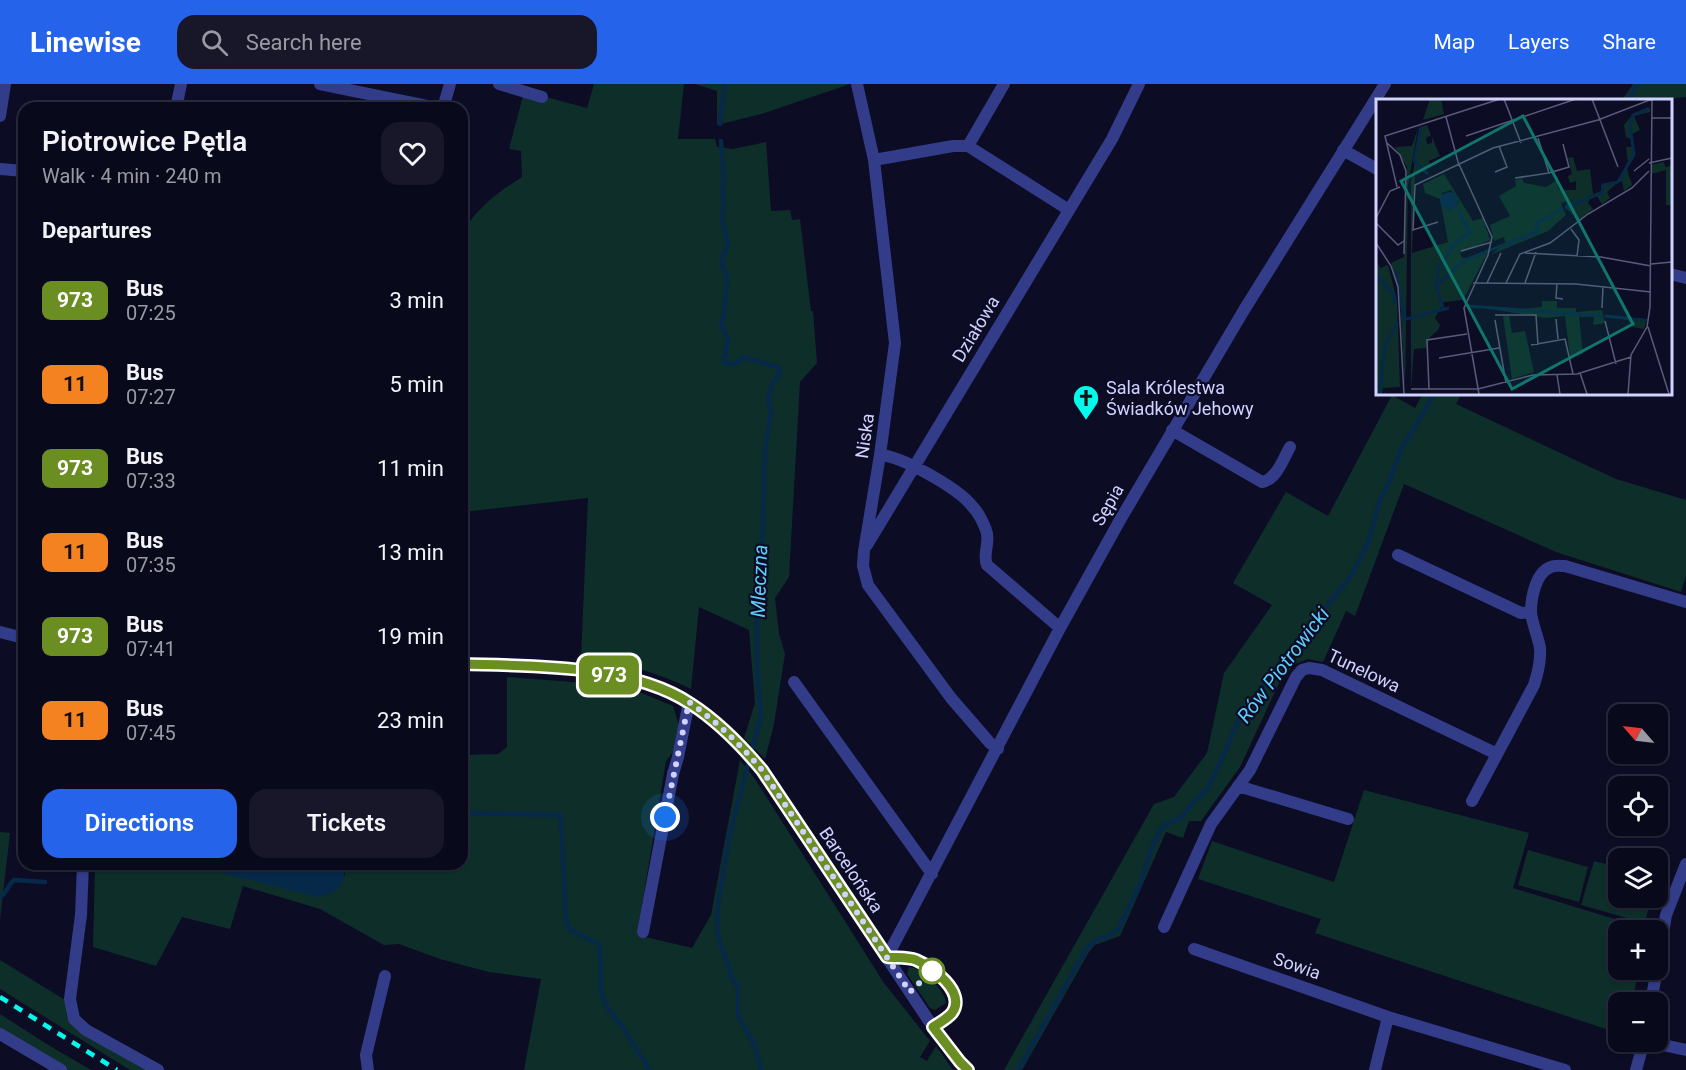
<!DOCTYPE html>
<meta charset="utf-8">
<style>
body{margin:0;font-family:Roboto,sans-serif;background:#171729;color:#f1f3f6;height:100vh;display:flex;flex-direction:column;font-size:22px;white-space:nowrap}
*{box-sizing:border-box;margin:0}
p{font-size:20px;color:#999aa3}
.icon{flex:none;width:33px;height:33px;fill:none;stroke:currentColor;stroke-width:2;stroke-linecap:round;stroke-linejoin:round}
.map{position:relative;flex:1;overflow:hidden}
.drawer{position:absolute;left:18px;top:18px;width:450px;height:768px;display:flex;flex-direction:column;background:#09091c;border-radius:18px;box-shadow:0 2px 4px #0004,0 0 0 2px #292a3b}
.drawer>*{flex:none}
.badge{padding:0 12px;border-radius:9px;font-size:21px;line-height:39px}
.needle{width:39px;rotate:298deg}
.controls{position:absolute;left:1608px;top:620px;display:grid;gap:12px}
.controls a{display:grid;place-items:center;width:60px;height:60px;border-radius:12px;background:#09091c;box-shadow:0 2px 4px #0004,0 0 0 2px #292a3b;font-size:30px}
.you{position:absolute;width:30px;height:30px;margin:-15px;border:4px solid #fff;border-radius:50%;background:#1a73e8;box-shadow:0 0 0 9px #1a73e833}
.map>.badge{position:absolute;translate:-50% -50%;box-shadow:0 0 0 3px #fff}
h2{padding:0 24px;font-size:22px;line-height:54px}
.round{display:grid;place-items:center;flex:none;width:63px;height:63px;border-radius:18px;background:#171729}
.headline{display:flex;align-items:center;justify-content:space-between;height:102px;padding:0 24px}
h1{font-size:28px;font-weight:600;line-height:45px}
.button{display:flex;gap:12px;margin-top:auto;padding:12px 24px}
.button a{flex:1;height:69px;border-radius:18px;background:#2563eb;color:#fff;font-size:24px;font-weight:600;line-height:69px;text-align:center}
.button a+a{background:#171729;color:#f1f3f6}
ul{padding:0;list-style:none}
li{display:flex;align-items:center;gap:18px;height:84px;padding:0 24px}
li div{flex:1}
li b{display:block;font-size:22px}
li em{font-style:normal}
li .badge{min-width:66px;font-weight:700;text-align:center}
header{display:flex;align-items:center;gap:36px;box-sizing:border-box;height:84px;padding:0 30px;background:#2563eb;color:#fff}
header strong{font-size:28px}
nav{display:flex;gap:33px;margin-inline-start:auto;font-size:21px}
.search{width:420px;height:54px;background:#171729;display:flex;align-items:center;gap:15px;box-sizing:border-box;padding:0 21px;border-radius:18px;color:#999aa3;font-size:22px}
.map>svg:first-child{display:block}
</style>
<header>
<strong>Linewise</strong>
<div class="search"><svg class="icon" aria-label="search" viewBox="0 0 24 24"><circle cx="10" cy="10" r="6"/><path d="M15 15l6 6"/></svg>Search here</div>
<nav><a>Map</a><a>Layers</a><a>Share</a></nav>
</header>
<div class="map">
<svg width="1686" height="986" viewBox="0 0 1686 986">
<rect width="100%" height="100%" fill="#0c0c25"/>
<path fill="#0e2f29" d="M594,0H684L678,55H715L717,63L733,65L766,58L771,127L790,126L792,136L800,135L811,227H813L817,279L800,298L789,493L775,514L779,550L785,570L774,640L765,675L744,654L755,619L749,546L699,523L691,605C652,586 623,580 581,573L588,414L462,428V148C480,122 495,110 522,93L521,67L509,65L523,12L546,13L587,24Z
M695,0H850L761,30L717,41V7Z
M1633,0H1686V13L1653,16H1622Z
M1423,309H1462L1456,320L1616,395L1686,416V491L1681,508L1556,468L1404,400L1355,532L1346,527L1323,578L1308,575L1295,580L1280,597L1240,683L1201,737H1189L1183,754L1166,748L1120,852L1095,861L1089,868L1022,986H1004L1154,720L1174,713L1207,669L1224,589L1272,521L1233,499L1286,408L1328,432L1392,311L1415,324Z
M507,593L611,601L639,608L673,622L679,641L673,668L666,677L637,851L692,864L711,831L740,676L755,695L884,899L930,957L920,973L927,977L936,962L953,986H524L541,895L489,888L440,875L399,860L384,861L320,825L243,802L230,845L182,833L156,882L93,863L95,780H217L218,785L345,792V780H462V671L498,670L507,663Z
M1364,706L1529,749L1513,804L1647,845L1618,846V885H1639L1632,918H1618V949L1315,849L1321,835L1198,795L1212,757L1334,798Z
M0,748L10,749L0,836Z
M1528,766L1588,783L1579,818L1518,801Z
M1594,777L1618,783V813H1651L1645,839L1581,821Z
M0,876L65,916L67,933L78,943L150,986H130L0,905Z
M909,883C923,884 945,906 946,919L935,926L930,924L907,890Z
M0,930L45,959L91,986H68L0,946Z"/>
<path fill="#062949" d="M217,780H345C345,802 339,809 318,813L226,790L217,785Z"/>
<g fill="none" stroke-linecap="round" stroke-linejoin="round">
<path stroke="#062949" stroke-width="4.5" d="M1628,16L1638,0
M720,40L725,0
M721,57L724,96L722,106L724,122L722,135L728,159L721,178L727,193L724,231L721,239L729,258L725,264L727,269L723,275L725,279L736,280L743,273L780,284V289L773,298L768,313L771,328L765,366L762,464L759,479L761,486L757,527V588L761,631L729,754L717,826V848L732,895L738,902V931L755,962L761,986
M462,729L559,731L561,734L566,838L569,845L598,860C604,877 598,894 602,911C605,925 615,932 622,942C632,956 640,971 649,986
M0,813C7,809 7,802 14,796L45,798
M1018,986L1087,864L1098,855L1108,853L1119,844L1140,800L1152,763L1160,746L1165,741L1182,733L1194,717L1208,705L1242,630L1353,489L1368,459L1380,415L1389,398L1400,368L1435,309"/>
<path stroke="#323c89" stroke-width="12" d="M320,0L437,24
M499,0L542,13
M857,0L874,76L895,259L880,371L864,467L863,482L868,501L951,614L990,659L998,665
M176,24L181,0
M443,24L450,0
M0,32L5,0
M968,62L1004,0
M1343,66L1377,85
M874,76L953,62H968L1069,126
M0,85L24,87
M1670,190L1686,194
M1172,346L1262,398C1277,395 1283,375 1290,363
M880,371C902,372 959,405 972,422C978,428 983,438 986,446C991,458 982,470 987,481L1060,544
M867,461L1112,55L1139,0
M1398,471L1521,529L1531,528
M0,548L24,554
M462,580C532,583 631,580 691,620C719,638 741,661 762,686L933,943L960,978L968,986
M794,598L932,790
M1238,702L1348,735
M1472,717L1534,601C1538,589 1541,578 1540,564C1538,552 1532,540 1531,528C1531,513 1536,488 1551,483C1555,481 1561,482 1565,482L1686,518
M83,780L81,831L70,915L74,935L86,946L158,986
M1164,843L1211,740L1250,686L1296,593L1302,586L1309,584L1322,586L1497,670
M643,848L673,690L678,673L689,618
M1194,865L1388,933L1565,986
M887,873L1060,544L1120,436L1244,226L1385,0
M1658,879L1666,831L1686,780
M1651,918L1657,885
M0,950L61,986
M1644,957L1686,966
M368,986L366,971L385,892
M1375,986L1388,933
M1636,986L1644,957"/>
<path stroke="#00fbec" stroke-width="4.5" stroke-dasharray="9 8" stroke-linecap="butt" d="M0,913L117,986"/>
</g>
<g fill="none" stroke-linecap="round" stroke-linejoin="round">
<g stroke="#fff" stroke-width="14">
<path id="line" d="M462,580C532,582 631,580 691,620C719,638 741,661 762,686L887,873C896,874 908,873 916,876C932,883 967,908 952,929C947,935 939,939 933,943L960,978L968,986"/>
</g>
<use href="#line" stroke="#6b8e23" stroke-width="9"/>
<path stroke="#d0d2ff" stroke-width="6" stroke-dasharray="0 10.8" d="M665,733L689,618C717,638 740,660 762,686L910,908L932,887"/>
</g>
<defs>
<g id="church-pin" transform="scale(1.35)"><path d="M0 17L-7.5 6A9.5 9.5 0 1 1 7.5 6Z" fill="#00fbec" stroke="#0c0c25"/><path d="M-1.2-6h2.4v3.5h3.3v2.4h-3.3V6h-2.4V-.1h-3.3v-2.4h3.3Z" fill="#111"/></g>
</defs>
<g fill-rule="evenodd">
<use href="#church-pin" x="1086" y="314"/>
</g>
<circle fill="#fff" stroke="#6b8e23" stroke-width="3" cx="932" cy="887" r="12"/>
<g text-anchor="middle" stroke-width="4.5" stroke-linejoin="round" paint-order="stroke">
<g font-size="18" fill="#d0d2ff" stroke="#0c0c25">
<text transform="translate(976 245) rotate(-59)" y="6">Działowa</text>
<text transform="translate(865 352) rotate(-82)" y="6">Niska</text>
<text transform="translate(1108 421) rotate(-60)" y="6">Sępia</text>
<text transform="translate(1364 587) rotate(25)" y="6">Tunelowa</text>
<text transform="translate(851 786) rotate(56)" y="6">Barcelońska</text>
<text transform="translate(1297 882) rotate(19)" y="6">Sowia</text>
</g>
<g font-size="18" fill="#d0d2ff" stroke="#0c0c25" text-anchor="start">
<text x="1106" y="310">Sala Królestwa<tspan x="1106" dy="21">Świadków Jehowy</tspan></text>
</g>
<g font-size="20" font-style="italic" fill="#5eceff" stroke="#0c0c25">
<text transform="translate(759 497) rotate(-88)" y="7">Mleczna</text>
<text transform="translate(1283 581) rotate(-53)" y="7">Rów Piotrowicki</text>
</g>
</g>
<g transform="translate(1376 15)">
<rect width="296" height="296" fill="#0c0c25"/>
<path d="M54,0H65L68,15L47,21ZM274,9V13L258,17L264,31L256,35L259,57L251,70L256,86L248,92L246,82L240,85L231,93L234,99L226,105L220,96L215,98L212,104L217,110L203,122L189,108L192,102L185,104L190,116L172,132L114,156L129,145L128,138L118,142L114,126L134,117L123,97L140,87L139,81L146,79L148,84L170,88L180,82L183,91H200V82L194,84L192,77L196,75L192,59L197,58L201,72L214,70L217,95L225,92V86L241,83L252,63L250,48H256L255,40L250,38L248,26L257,15ZM51,26L55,36L50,39L51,45L56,44V38L64,57L53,62L55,68L39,74L36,154L72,143L64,100L49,94L47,85L68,75L97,122L107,119L114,141L84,154L86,159H91L112,153L87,201L68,203L59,219L64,226L62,231L52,240L50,249L38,250L35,290V83L45,28ZM75,91L83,103L72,112L66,94ZM42,29L32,86L29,290L24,199L15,164L28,158L31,68L19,48L36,47ZM288,63L289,68L295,67V106H290V71L275,75V66ZM0,161L4,169L12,166L21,201L24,288L7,289L6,295H0ZM166,202H181V209H200V213L226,211L229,224L217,226L218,218H203L207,255L194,258L189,217L170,219L90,206L144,210L166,208ZM133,216L136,234L149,232L158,273L136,280L127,217ZM229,217L269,220H271L268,230L257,228L252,221Z" fill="#0e2f29" fill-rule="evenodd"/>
<path d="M64 102a9 9 0 1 1 18 0a9 9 0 1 1-18 0Z" fill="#062949"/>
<path fill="none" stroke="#062949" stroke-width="3" d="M45,28L38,62L52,75M189,109L226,94L227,86L242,83L258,55L254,28L257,16L273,9M20,172L28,221M0,176L18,196L19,205M61,187L62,170L81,142L94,134L82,111M91,207L227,217M67,209L60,187L89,161L163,132L160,124L187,110M229,217L268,221M26,221L73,209M4,295L9,246L22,223"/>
<path fill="none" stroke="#5a5b7c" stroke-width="1.5" d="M128,0L145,44M216,0L242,68M70,18L82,63L116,138L112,156L88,209L103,295M276,19H296M90,37L200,0M11,44L24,56L30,72L28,155M273,64L296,59M258,72L273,60M119,73L131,68L123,47M173,74L193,68L187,45M139,79L173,74L162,39M21,88L9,37L124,0M0,119L14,92L24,88M62,123L37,131L39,86L117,49L222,21L276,0L274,208L271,228L255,256L252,295M0,124L22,146L28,142M195,130L203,141L201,157M0,144L15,167L22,188L28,295M85,152L116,143M149,154L225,158L275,167M275,165L296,163M97,184L200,185L275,193M111,184L125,154M130,184L144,155L174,144L212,115L256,89L273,72M149,184L160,153M181,184L180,199L187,200M226,209L227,187M119,216H160L162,246M180,220L182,240M119,221L130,284M229,222L240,265M272,228L293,295M155,246L189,240L197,275M63,259L123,249M204,274L211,295M181,276L184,295M35,290H102L157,276L201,275L255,258M53,290L51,241L91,235"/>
<path fill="#0f766e" fill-opacity="0.15" stroke="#0f766e" stroke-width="3" d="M147,17L257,225L136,290L25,82Z"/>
<rect width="296" height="296" fill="none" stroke="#d0d2ff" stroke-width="3"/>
</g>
</svg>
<div class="controls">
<a><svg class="needle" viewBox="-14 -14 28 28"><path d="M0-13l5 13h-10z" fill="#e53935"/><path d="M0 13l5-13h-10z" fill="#999aa3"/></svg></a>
<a><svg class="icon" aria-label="locate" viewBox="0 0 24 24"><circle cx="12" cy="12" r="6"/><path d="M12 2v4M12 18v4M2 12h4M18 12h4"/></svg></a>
<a><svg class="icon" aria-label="layers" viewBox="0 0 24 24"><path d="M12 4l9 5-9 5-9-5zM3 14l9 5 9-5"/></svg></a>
<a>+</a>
<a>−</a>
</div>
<div class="you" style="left:665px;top:733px"></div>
<b class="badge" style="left:609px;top:591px;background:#6b8e23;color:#fff">973</b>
<section class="drawer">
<div class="headline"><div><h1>Piotrowice Pętla</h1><p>Walk · 4 min · 240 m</p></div><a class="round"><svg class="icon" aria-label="heart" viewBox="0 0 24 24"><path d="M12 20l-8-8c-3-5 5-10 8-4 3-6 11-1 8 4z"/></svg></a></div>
<h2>Departures</h2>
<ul>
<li><span class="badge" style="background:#6b8e23;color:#fff">973</span><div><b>Bus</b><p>07:25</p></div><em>3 min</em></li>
<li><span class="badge" style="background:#f58220;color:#111">11</span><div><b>Bus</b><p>07:27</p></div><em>5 min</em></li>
<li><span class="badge" style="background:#6b8e23;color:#fff">973</span><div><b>Bus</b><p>07:33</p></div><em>11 min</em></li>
<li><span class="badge" style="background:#f58220;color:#111">11</span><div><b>Bus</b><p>07:35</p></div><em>13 min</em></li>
<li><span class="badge" style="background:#6b8e23;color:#fff">973</span><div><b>Bus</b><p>07:41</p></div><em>19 min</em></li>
<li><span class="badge" style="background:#f58220;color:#111">11</span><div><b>Bus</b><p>07:45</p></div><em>23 min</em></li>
</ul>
<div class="button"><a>Directions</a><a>Tickets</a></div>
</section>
</div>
